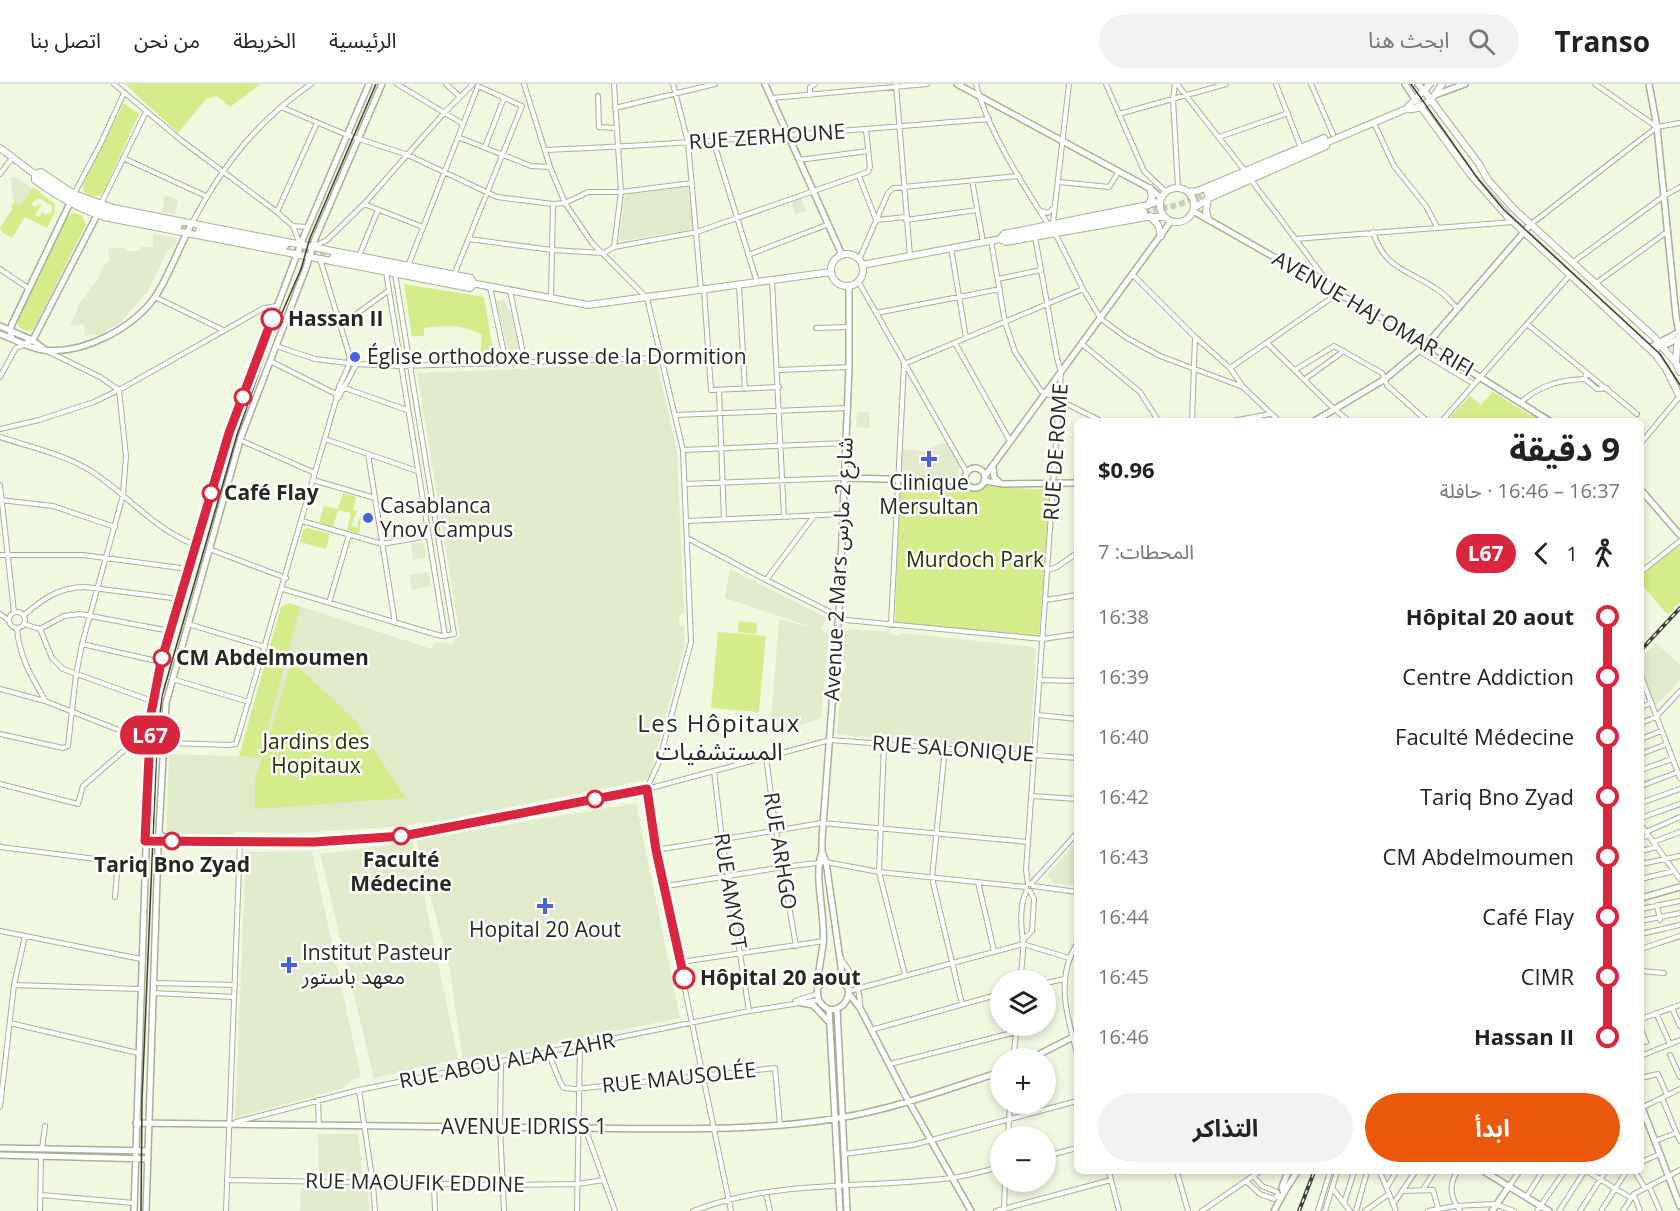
<!DOCTYPE html>
<html lang="ar">
<meta charset="utf-8">
<style>
body{margin:0;font-family:"Open Sans","Noto Sans Arabic",sans-serif;background:#f2f2f2;color:#222;direction:rtl;height:100vh;display:flex;flex-direction:column;font-size:22px;white-space:nowrap}
*{box-sizing:border-box;margin:0}
p{font-size:20px;color:#767676}
.icon{flex:none;width:33px;height:33px;fill:none;stroke:currentColor;stroke-width:2;stroke-linecap:round;stroke-linejoin:round}
.map{position:relative;flex:1;overflow:hidden;direction:ltr}
.drawer{position:absolute;left:1074px;top:334px;width:570px;height:756px;display:flex;flex-direction:column;background:#fff;border-radius:9px;box-shadow:0 3px 9px #0003;direction:rtl}
.drawer>*{flex:none}
.badge{padding:0 12px;border-radius:20px;font-size:21px;line-height:39px}
.buttons{position:absolute;left:990px;top:886px;display:grid;gap:12px}
.buttons a{display:grid;place-items:center;width:66px;height:66px;border-radius:50%;background:#fff;box-shadow:0 3px 9px #0003;font-size:30px}
.map>.badge{position:absolute;translate:-50% -50%;box-shadow:0 0 0 3px #fff}
.legs{display:flex;align-items:center;gap:9px;height:66px;padding:0 24px;font-size:20px}
.legs p{margin-inline-start:auto}
.head{display:flex;align-items:center;justify-content:space-between;height:102px;padding:0 24px}
h1{font-size:33px;font-weight:700;line-height:45px}
.cta{display:flex;gap:12px;margin-top:auto;padding:12px 24px}
.cta a{flex:1;height:69px;border-radius:36px;background:#ea580c;color:#fff;font-size:24px;font-weight:700;line-height:69px;text-align:center}
.cta a+a{background:#f2f2f2;color:#222}
ul{padding:0 24px;list-style:none}
li{display:flex;align-items:center;gap:21px;height:60px;font-size:22px}
li i{display:grid;place-items:center;width:9px;height:100%;margin:0 8px;background:currentColor}
li i::after{content:'';width:15px;height:15px;margin:-8px;border:4px solid;border-radius:50%;background:#fff}
li p{margin-inline-start:auto}
li:first-child i{background:linear-gradient(#0000 50%,currentColor 0)}
li:last-child i{background:linear-gradient(currentColor 50%,#0000 0)}
header{display:flex;align-items:center;gap:36px;box-sizing:border-box;height:84px;padding:0 30px;background:#fff;border-bottom:2px solid #e0e0e0}
header strong{font-size:28px}
nav{display:flex;gap:33px;margin-inline-start:auto;font-size:21px}
.search{width:420px;height:54px;background:#f2f2f2;display:flex;align-items:center;gap:15px;box-sizing:border-box;padding:0 21px;border-radius:33px;color:#767676;font-size:22px}
.map>svg:first-child{display:block}
</style>
<header>
<strong>Transo</strong>
<div class="search"><svg class="icon" aria-label="search" viewBox="0 0 24 24"><circle cx="10" cy="10" r="6"/><path d="M15 15l6 6"/></svg>ابحث هنا</div>
<nav><a>الرئيسية</a><a>الخريطة</a><a>من نحن</a><a>اتصل بنا</a></nav>
</header>
<div class="map">
<svg width="1680" height="1127" viewBox="0 0 1680 1127">
<rect width="100%" height="100%" fill="#f1f8e0"/>
<path fill="#e2eacc" d="M16,93L32,104L20,122L14,118L10,94Z
M688,103L693,145L621,157L619,155L625,111Z
M165,111L178,116L175,130L162,128Z
M801,114L806,127L795,131L792,118Z
M153,150L177,154L175,162L167,167L148,207L120,239L101,250L85,252L84,240L70,242L81,217L98,195L103,182L110,177L108,164H125V167H140V163H153Z
M504,216L512,233L520,270L509,273L496,217Z
M657,279L677,368L684,528L679,532L680,542L684,541L685,560L650,691L645,696L440,737L391,743L299,749L236,748L232,751H166L169,670L239,672L281,523L290,519L432,565L434,559L446,558L450,561L460,551L417,289Z
M857,328H869V344L856,343Z
M942,359H947L961,382L956,392L949,395L900,393L902,365L924,367Z
M421,459L424,460L426,474L413,476L411,460Z
M730,485L826,533L821,546L829,549L821,634L797,643L770,649L779,535L814,544L725,514Z
M429,488L431,502L412,506L409,491Z
M849,545L891,548L894,551L897,552L903,549L1034,563L1036,566L1030,663L1026,666L839,651L837,649L842,589H845L846,579L843,578L845,548Z
M1656,559L1680,581V596L1655,623L1641,587V575Z
M636,719L680,934L463,978L450,887L416,756Z
M1077,757V802L1053,799L1047,791Z
M413,758L458,975L374,994L320,770Z
M312,767L361,993L353,995L343,1004L235,1034L246,768Z
M318,1050H358L363,1092L319,1091Z
M368,1103L369,1127H300L301,1104Z"/>
<path fill="#d4ec89" fill-rule="evenodd" d="M125,0H261L230,23L217,12L206,15L178,49Z
M124,19L139,30L103,109C97,114 89,113 84,108L83,100Z
M33,103L55,120V128L47,144L25,133L12,154L3,149L0,144L13,124L11,123L14,118L20,122ZM38,114L52,122V128L45,131L43,127L39,133L35,131L41,122L39,120L35,123L31,120Z
M72,129L82,131L86,140L34,245C28,248 24,247 19,243L17,237L66,134Z
M404,200L484,213L494,271L480,273L482,251C462,240 446,241 424,244V252H412Z
M1493,308L1530,331L1532,330L1540,337H1447L1470,312L1481,321Z
M900,399L965,401L974,406L984,402L1050,406L1039,552L895,538Z
M343,409L356,413L353,426L357,427L351,442L358,444V435H361L359,450L347,446L351,429L338,426L333,443L319,438L324,422L338,425Z
M308,444L330,450L326,465L300,458L303,446Z
M1680,460V518L1668,531L1641,500V492Z
M290,519L300,523L260,674L239,672L281,523Z
M739,537L757,539L756,550L738,548Z
M718,548L766,552L759,628L711,624Z
M292,577L355,636L406,714L255,725V697Z"/>
<g fill="none" stroke-linecap="round" stroke-linejoin="round">
<path stroke="#c9cfba" stroke-width="6" stroke-dasharray="6 3" stroke-linecap="butt" d="M1144,128L1178,121L1207,109
M179,142L199,146
M285,162L333,173"/>
<g stroke="#a8ae98" stroke-width="6">
<path id="street" d="M114,0L182,57L277,128L293,142L300,161
M397,0L463,40
M446,0L460,13
M524,0L550,83L565,119L592,159L647,214L683,366L691,558L659,678L647,704
M614,0L621,108L614,163
M673,0L688,58L701,206
M896,0L910,172
M976,0C988,47 1022,99 1048,140
M1106,0L1144,87L1166,108
M1175,0L1173,15L1178,104
M1177,0L1245,87
M1276,0L1301,64
M1311,0L1333,50
M1595,0L1657,43L1680,39
M478,2L522,22
M810,11V3L815,0
M598,12L599,43L617,44
M772,14L927,0
M281,23L347,51L408,71L497,113L553,120L565,119L588,108H621L692,99
M615,24L715,0
M1119,30L1226,0
M1374,39L1394,82L1426,122L1437,143
M458,53L531,82L550,83
M1219,53L1288,29
M713,56L757,198
M485,63L504,14
M545,66C693,60 841,47 989,35
M123,74L206,112
M799,76L868,67
M0,90L12,74
M859,92L876,136L906,133
M972,96L983,158
M1251,96L1333,205
M1059,98L1109,103L1119,87
M74,110L101,59L124,9
M101,120L146,28
M364,120L423,143
M1041,127L1048,129L1055,123
M277,128L317,39
M906,136L977,126
M192,139C223,81 256,38 311,0
M1053,139L1069,0
M1531,140L1657,43
M293,142L307,143
M1373,148C1385,185 1406,185 1435,204C1444,209 1450,217 1457,224
M1055,149L1083,205L1101,235L1127,254L1160,272L1243,303
M469,155L552,166L604,169L614,163L697,148L868,88L870,83L866,46
M1295,155L1513,138
M991,157L1005,238L1015,268L1041,307L1103,338
M315,162L327,156L364,120L444,29L473,0
M951,164L966,254
M748,171L829,140
M359,172L378,126
M859,176L888,109L893,104L1019,92
M1573,178L1664,112L1680,103
M408,182L478,2
M0,185L28,204
M386,188L445,552
M454,191L522,22
M1133,191L1195,253L1230,284L1243,303L1280,338
M998,195L1041,186
M772,197L784,432
M858,197L967,389
M1596,199L1667,148
M739,201L745,305
M490,203L506,279
M704,206L711,306L779,303
M510,207L525,278
M155,213L223,246
M551,215L553,120
M876,229L1000,205
M1527,240L1637,330
M340,242L388,207
M816,244L849,243
M955,259L1010,357
M1267,259L1331,322L1350,338
M1082,260L1140,308L1159,338
M276,262L315,275L356,280L400,282L661,274
M1419,267L1474,300
M270,277L340,312
M1230,284L1337,210
M778,286L849,283
M1295,286L1334,262L1382,289L1387,301L1428,338
M0,293L16,264L24,261
M1305,295L1344,267
M1585,295L1597,305L1607,304
M339,302L407,326
M719,306L724,435
M338,314L356,281
M1521,318C1541,301 1559,296 1585,295L1586,289
M675,331L848,324
M1192,338L1195,254
M1227,338L1270,330
M1441,338L1570,191
M0,345L39,336L94,318L119,306L264,224L277,222
M0,353C30,363 64,370 91,387C127,410 154,446 196,461
M325,355L417,387
M240,356L315,389
M1641,359L1680,312
M683,366L846,359
M368,370L395,539
M313,396L375,414
M685,400L845,394
M0,401L14,528
M0,416L53,422L115,443
M302,437L382,460L428,452
M687,437L843,430
M689,455L766,496L846,536L1043,555L1077,550
M209,465L286,494
M0,471H83L188,485
M1048,486L1057,483L1077,469
M1641,488L1680,457
M766,496L814,432
M283,505L434,550L442,552L454,550L395,190
M1046,516L1077,511
M329,519L349,451
M9 536a8 8 0 1 1 16 0a8 8 0 1 1-16 0Z
M0,530L8,536
M24,531C43,515 59,503 85,503L180,515
M24,540L40,545L52,574L63,585L152,617
M188,540L265,563
M891,541L904,280L1083,205
M17,544C19,572 31,592 45,616
M40,545L64,532L80,530L170,547
M82,560L161,578
M1641,592L1680,694
M172,595L249,618
M1040,596L1077,597
M0,605L45,617L144,656L171,659L228,661L236,660L336,316C336,300 352,286 349,270L320,175
M1641,623L1651,619
M1038,631L1077,635
M1641,639L1656,633L1680,607
M0,650L63,664L68,662L76,591L82,560L123,411L126,372L119,306L100,293L47,267
M128,652L149,666
M1641,655L1661,647
M884,660L879,788L905,891
M945,664L932,794L962,920
M1641,670L1667,660
M766,673L776,747L796,862
M1641,686L1672,675
M714,687L722,755L749,927
M0,700L78,720L83,702L135,657
M1641,702L1678,688
M647,705L656,766L731,1127
M1032,712L1077,715
M1641,719L1680,705
M1641,734L1680,720
M1641,741L1680,795
M1646,748L1680,733
M1641,753L1649,752
M145,757L313,758L403,752L647,705L830,656L1077,674
M1653,758L1680,748
M0,763L144,781
M656,766L822,739L1028,758
M1641,767L1657,763
M1641,780L1680,772
M1641,795L1674,787
M978,798L994,867
M664,800L673,801L783,783L826,778L879,788L1026,803
M1028,800L1026,786L1061,288L1057,274L1035,153
M1031,800L1077,749
M1033,802L1077,808
M115,813L118,778
M1657,821L1660,836
M1641,825L1680,817
M1641,837L1680,829
M0,847L141,875
M1641,850L1680,841
M1023,856L1032,847L1034,815L1030,807
M1077,860C1055,894 1067,933 1077,969
M1641,865L1680,852
M840,873C851,889 861,904 860,923
M681,878L824,857
M1641,887L1664,889
M1020,897C1021,885 1024,870 1023,858C1021,842 1019,821 1027,806
M153,899L235,901
M1046,899L1064,895
M14,901L140,905
M849,907L1023,860L1069,874
M153,909L234,913
M795,917L817,910
M1672,924L1680,942
M1656,929L1670,960
M1641,935L1680,921
M10,939L138,969
M871,946L1000,910
M1641,946L1646,958
M548,968L561,1000L564,1004L575,1005L775,984L780,1041
M1670,971L1680,993
M1641,972L1680,956
M1013,975L1017,942
M501,977L500,1043L504,1127
M890,980L1016,948
M1641,994L1658,990L1667,1011
M359,1006L373,1100L375,1127
M1662,1014L1680,1057
M318,1016L319,1042
M0,1023L14,901L25,852
M1641,1024L1680,1005
M236,1038L359,1006L749,927L819,916
M585,1044L615,1127
M1008,1053L1010,1020
M1655,1057L1676,1049
M42,1065L45,1042
M844,1070L913,1061L1077,1017
M1046,1072L1077,1064
M1641,1078L1660,1070
M1109,1088L1119,1127
M1177,1088L1188,1127
M1380,1088L1396,1127
M1457,1088C1448,1102 1451,1114 1460,1127
M1588,1088L1631,1114
M1635,1088L1645,1104
M1253,1092L1262,1102L1277,1108L1279,1113
M227,1096L503,1101L578,1100L603,1096
M1246,1097L1260,1110L1274,1115L1277,1112
M434,1100L435,1127
M1510,1101L1519,1088
M1649,1102L1660,1127
M1387,1103L1396,1088
M1424,1104L1434,1088
M1333,1105L1350,1127
M1403,1107L1433,1106L1438,1124
M766,1109L770,1127
M41,1111L134,1119
M1634,1111L1640,1127
M1527,1112L1542,1088
M1344,1119L1354,1088
M1394,1119L1415,1088
M1004,1126L1005,1098
M40,1127L41,1072
M226,1127L240,758
M577,1127L580,962
M693,1127C776,1095 865,1105 951,1094C968,1092 984,1087 1000,1083
M996,1127L1111,1096
M1202,1127L1259,1088
M1318,1127L1330,1088
M1325,1127L1337,1088
M1356,1127L1367,1088
M1365,1127L1389,1110
M1428,1127L1455,1122L1495,1120L1514,1127
M1537,1127L1564,1088
M1559,1127L1584,1088
M1580,1127L1605,1088
M1601,1127L1626,1088
M1623,1127L1634,1110L1680,1086"/>
</g>
<g stroke="#a8ae98" stroke-width="8">
<path id="secondary" d="M765,0L842,171
M957,0L1151,105L1161,114
M1405,0L1415,15
M1418,0L1425,8
M1649,0L1657,43L1676,232L1680,254L1653,267
M1435,11L1465,0
M1193,127L1427,260L1551,338
M0,242L32,256L44,265
M0,250C14,255 28,264 43,266C82,271 132,245 155,213C168,194 180,161 192,139
M12,255L10,246L13,238L70,119
M25,260L32,256L35,252L97,131
M1649,264L1679,248
M1313,338L1385,295L1427,260L1531,140
M993,383L994,393L1000,399
M965 394a10 10 0 1 1 20 0a10 10 0 1 1-20 0Z
M985,392L1171,137
M845,394L966,397
M984,397L1004,400L1077,399
M1641,406L1680,451
M159,749L168,757
M1641,814L1680,803
M843,896L826,778L822,768V755L839,528L849,283V202
M818,903L827,895H840L848,904C852,920 831,935 820,918C813,909 822,872 823,860C826,832 813,793 822,768
M849,910L860,924L904,1009L971,1127
M802,919L813,921L829,938
M829,925L840,1127
M837,925L847,1127
M1030,975L1077,951
M1641,1021L1680,1122
M136,1039C278,1040 421,1043 563,1044C655,1044 749,1049 839,1034C894,1025 948,1005 1000,988
M0,1064L148,1067
M0,1071L148,1075
M1485,1088L1549,1127
M1283,1107L1282,1103L1288,1088
M134,1127L150,643L152,617L161,578L229,349L304,152L369,0
M146,1127L158,765L166,619L241,353L306,184L315,155L382,0
M1274,1127C1281,1113 1288,1101 1297,1088
M1492,1127L1510,1101"/>
</g>
<g stroke="#a8ae98" stroke-width="8">
<path id="primary" d="M1425,8L1479,80L1488,96L1514,125L1654,253L1676,279L1680,288
M1415,15L1470,90L1508,133L1655,270L1666,285L1680,313
M1406,25L1430,0
M0,64C26,83 51,105 80,118C111,132 146,135 179,142
M35,90V96C57,112 78,125 104,133L470,204L474,200
M35,90L41,88L74,110L113,124L471,194L474,200
M1160 121a17 17 0 1 1 34 0a17 17 0 1 1-34 0Z
M1188,108L1197,107L1212,101L1324,54
M1207,109L1406,25C1423,27 1434,14 1442,0
M1208,114L1206,127L1208,135
M1148,121L1152,114L1150,104
M1194,124L1209,114L1326,62
M1150,132L1158,141L1161,152
M199,146L285,162
M1000,155L1006,158L1147,133H1164
M1000,155L1004,150L1148,121L1160,117
M831 186a16 16 0 1 1 32 0a16 16 0 1 1-32 0Z
M333,173L588,221L831,188
M862,181L1144,128
M1676,278L1677,263L1680,254"/>
</g>
<use href="#street" stroke="#fff" stroke-width="4"/>
<use href="#secondary" stroke="#fff" stroke-width="5"/>
<use href="#primary" stroke="#fff" stroke-width="6"/>
<path stroke="#3e4037" stroke-width="1.5" d="M1411,0L1478,95L1504,126L1660,270L1680,301
M141,1127L142,1016L157,658L162,612L237,351L269,259L301,185L310,154L376,0"/>
<g stroke="#3e4037" stroke-width="4">
<path id="rail" d="M1641,566L1680,524
M1299,1127L1314,1088"/>
</g>
<use href="#rail" stroke="#fff" stroke-width="1.5" stroke-dasharray="4.5" stroke-linecap="butt"/>
</g>
<g fill="none" stroke-linecap="round" stroke-linejoin="round">
<g stroke="#fff" stroke-width="14">
<path id="line-1" d="M272,235L229,349L161,578L151,630L145,757L314,758L403,752L647,705L656,766L684,894"/>
</g>
<use href="#line-1" stroke="#d7263d" stroke-width="9"/>
</g>
<g fill="#fff" stroke="#d7263d" stroke-width="3">
<circle cx="272" cy="235" r="10"/>
<circle cx="243" cy="313" r="8"/>
<circle cx="211" cy="409" r="8"/>
<circle cx="162" cy="574" r="8"/>
<circle cx="595" cy="715" r="8"/>
<circle cx="401" cy="752" r="8"/>
<circle cx="172" cy="757" r="8"/>
<circle cx="684" cy="894" r="10"/>
</g>
<g fill="#4963d7" stroke="#fff" stroke-width="2">
<circle cx="355" cy="273" r="6"/>
<path d="M926 366h6v6h6v6h-6v6h-6v-6h-6v-6h6z"/>
<circle cx="368" cy="434" r="6"/>
<path d="M542 813h6v6h6v6h-6v6h-6v-6h-6v-6h6z"/>
<path d="M286 872h6v6h6v6h-6v6h-6v-6h-6v-6h6z"/>
</g>
<g text-anchor="middle" stroke-width="5" stroke-linejoin="round" paint-order="stroke">
<g font-size="21" fill="#272921" stroke="#fff">
<text transform="translate(767 53) rotate(-4)" y="7">RUE ZERHOUNE</text>
<text transform="translate(1373 230) rotate(30)" y="7">AVENUE HAJ OMAR RIFI</text>
<text transform="translate(1056 368) rotate(-86)" y="7">RUE DE ROME</text>
<text transform="translate(839 485) rotate(-87)" y="7">Avenue 2 Mars شارع 2 مارس</text>
<text transform="translate(953 665) rotate(4)" y="7">RUE SALONIQUE</text>
<text transform="translate(780 767) rotate(81)" y="7">RUE ARHGO</text>
<text transform="translate(730 807) rotate(81)" y="7">RUE AMYOT</text>
<text transform="translate(507 977) rotate(-11)" y="7">RUE ABOU ALAA ZAHR</text>
<text transform="translate(679 994) rotate(-6)" y="7">RUE MAUSOLÉE</text>
<text x="524" y="1050">AVENUE IDRISS 1</text>
<text transform="translate(415 1099) rotate(1)" y="7">RUE MAOUFIK EDDINE</text>
</g>
<g font-size="21" font-weight="bold" fill="#272921" stroke="#fff" text-anchor="start">
<text x="288" y="242">Hassan II</text>
<text x="224" y="416">Café Flay</text>
<text x="176" y="581">CM Abdelmoumen</text>
<text x="401" y="783" text-anchor="middle">Faculté<tspan x="401" dy="24">Médecine</tspan></text>
<text x="172" y="788" text-anchor="middle">Tariq Bno Zyad</text>
<text x="700" y="901">Hôpital 20 aout</text>
</g>
<g font-size="21" fill="#272921" stroke="#fff" text-anchor="start">
<text x="367" y="280">Église orthodoxe russe de la Dormition</text>
<text x="929" y="406" text-anchor="middle">Clinique<tspan x="929" dy="24">Mersultan</tspan></text>
<text x="380" y="429">Casablanca<tspan x="380" dy="24">Ynov Campus</tspan></text>
<text x="545" y="853" text-anchor="middle">Hopital 20 Aout</text>
<text x="302" y="876">Institut Pasteur<tspan x="302" dy="24">معهد باستور</tspan></text>
</g>
<g font-size="21" fill="#283005" stroke="#fff">
<text x="975" y="483">Murdoch Park</text>
<text x="316" y="665">Jardins des<tspan x="316" dy="24">Hopitaux</tspan></text>
</g>
<g font-size="24" letter-spacing="1.5" fill="#272921" stroke="#fff">
<text x="719" y="648">Les Hôpitaux<tspan x="719" dy="28">المستشفيات</tspan></text>
</g>
</g>
</svg>
<div class="buttons">
<a><svg class="icon" aria-label="layers" viewBox="0 0 24 24"><path d="M12 4l9 5-9 5-9-5zM3 14l9 5 9-5"/></svg></a>
<a>+</a>
<a>−</a>
</div>
<b class="badge" style="left:150px;top:651px;background:#d7263d;color:#fff">L67</b>
<section class="drawer">
<div class="head"><div><h1>9 دقيقة</h1><p>16:37 – 16:46 · حافلة</p></div><b>$0.96</b></div>
<div class="legs"><svg class="icon" aria-label="walk" viewBox="0 0 24 24"><circle cx="13" cy="4" r="2"/><path d="M13 8l-2 6 4 7M11 14l-3 7M7 12l3-4h3l4 4"/></svg>1<svg class="icon" aria-label="back" viewBox="0 0 24 24"><path d="M15 5l-7 7 7 7"/></svg><b class="badge" style="background:#d7263d;color:#fff">L67</b><p>المحطات: 7</p></div>
<ul>
<li><i style="color:#d7263d"></i><b>Hôpital 20 aout</b><p>16:38</p></li>
<li><i style="color:#d7263d"></i><span>Centre Addiction</span><p>16:39</p></li>
<li><i style="color:#d7263d"></i><span>Faculté Médecine</span><p>16:40</p></li>
<li><i style="color:#d7263d"></i><span>Tariq Bno Zyad</span><p>16:42</p></li>
<li><i style="color:#d7263d"></i><span>CM Abdelmoumen</span><p>16:43</p></li>
<li><i style="color:#d7263d"></i><span>Café Flay</span><p>16:44</p></li>
<li><i style="color:#d7263d"></i><span>CIMR</span><p>16:45</p></li>
<li><i style="color:#d7263d"></i><b>Hassan II</b><p>16:46</p></li>
</ul>
<div class="cta"><a>ابدأ</a><a>التذاكر</a></div>
</section>
</div>
